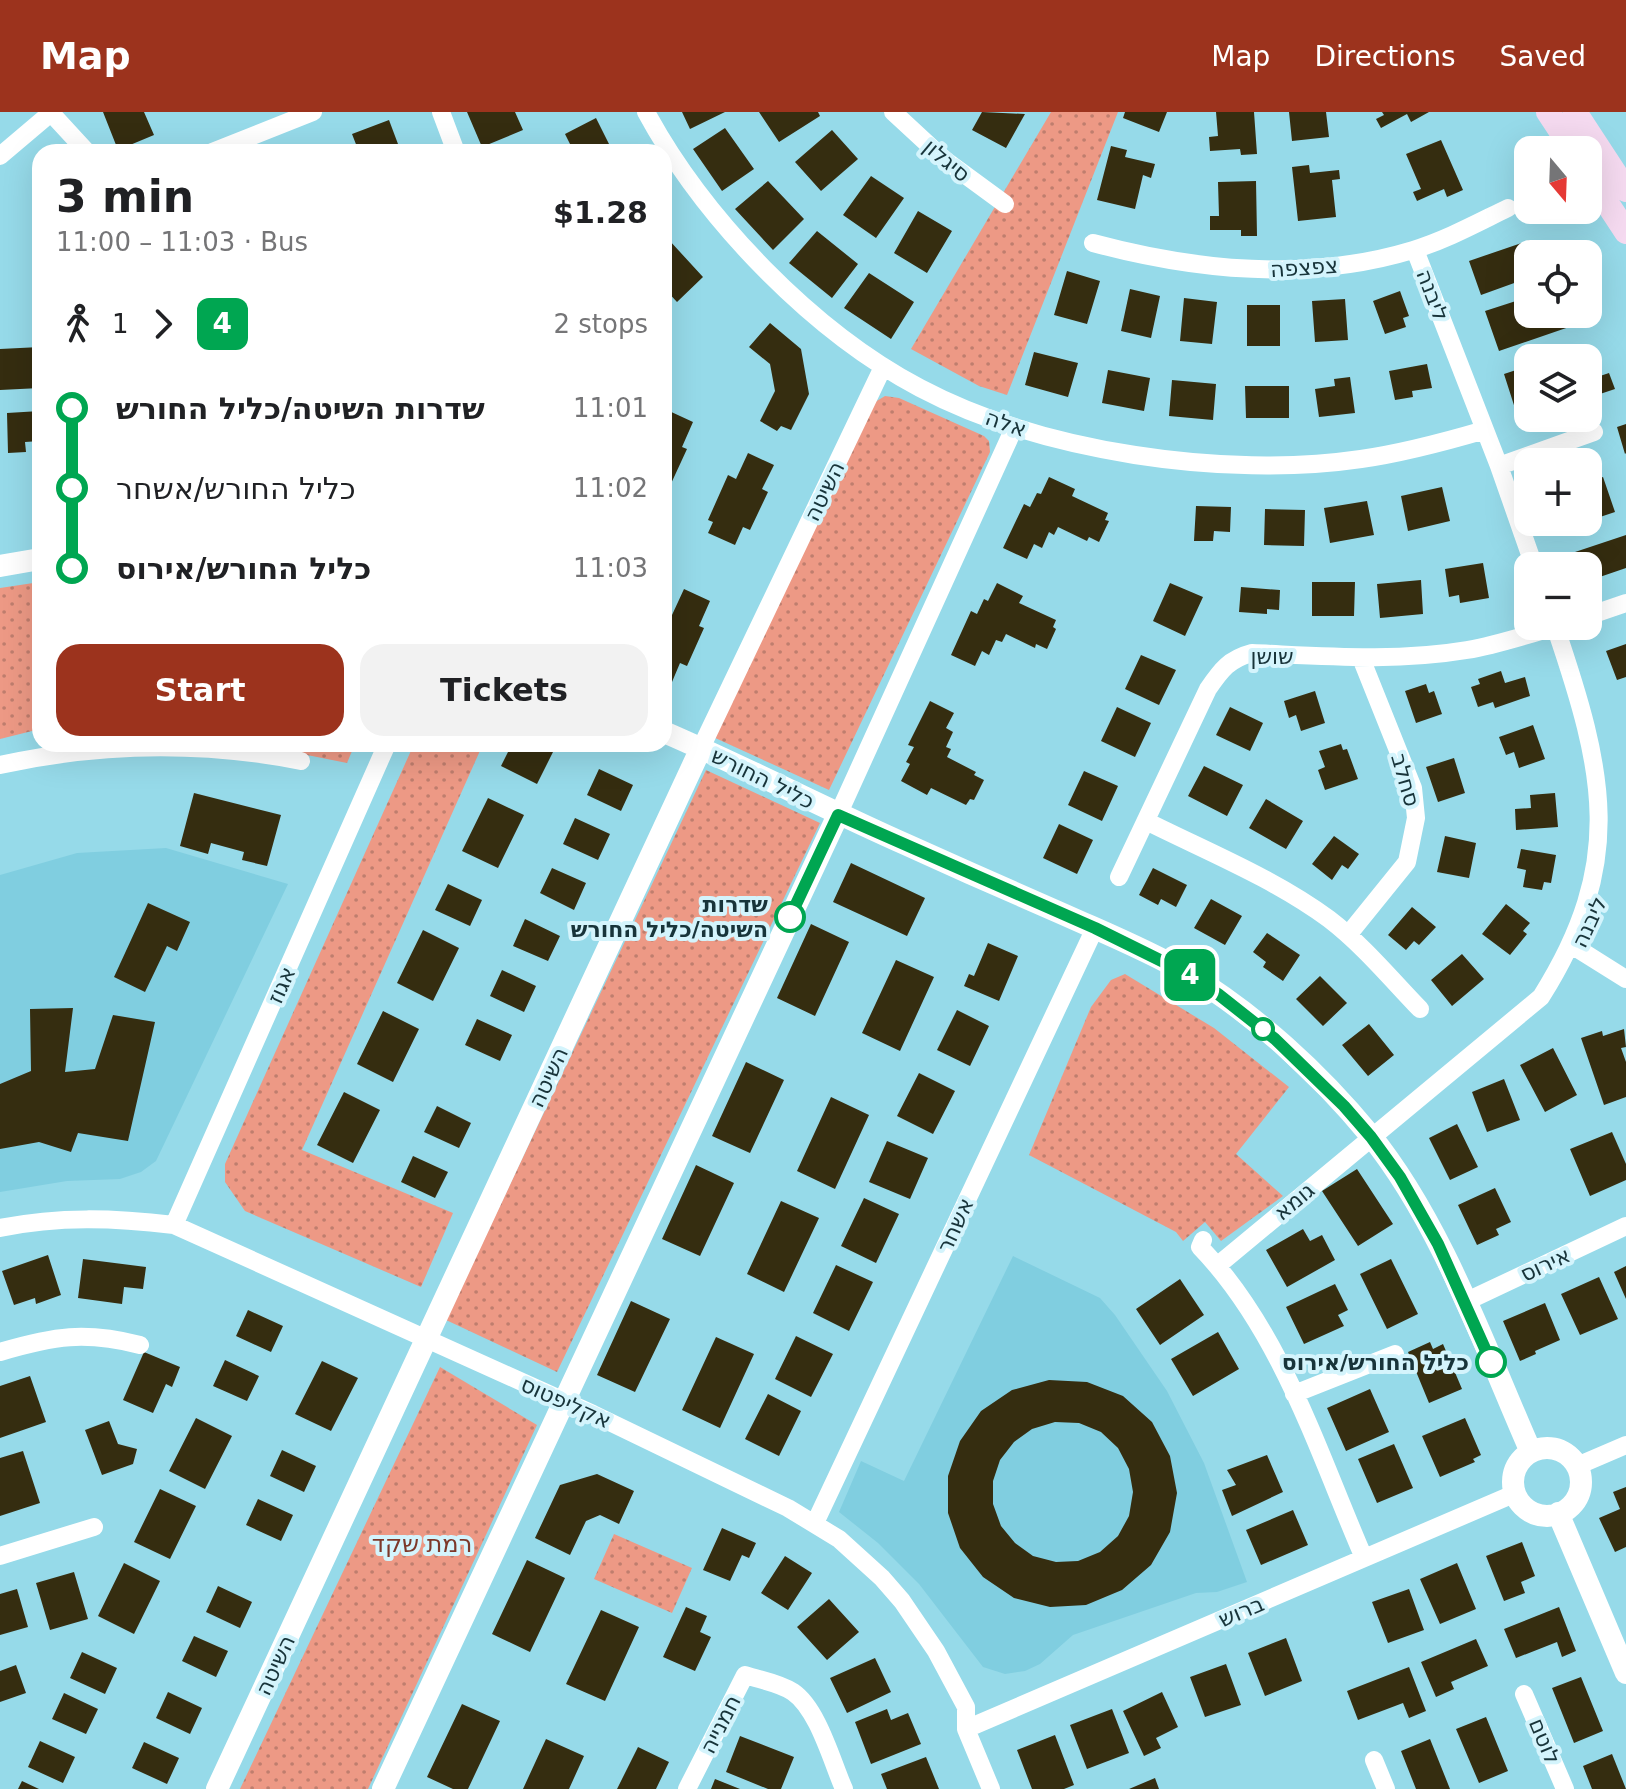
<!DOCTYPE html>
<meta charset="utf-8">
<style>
body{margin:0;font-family:"DejaVu Sans",Heebo,sans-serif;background:#f2f2f2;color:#202124;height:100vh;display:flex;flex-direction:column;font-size:30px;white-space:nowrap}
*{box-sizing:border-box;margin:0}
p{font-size:26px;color:#757577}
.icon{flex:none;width:44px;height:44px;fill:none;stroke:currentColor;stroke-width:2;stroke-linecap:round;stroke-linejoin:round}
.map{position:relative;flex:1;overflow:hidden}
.drawer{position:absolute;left:32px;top:32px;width:640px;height:608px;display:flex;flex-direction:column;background:#fff;border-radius:24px;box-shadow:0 8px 32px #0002}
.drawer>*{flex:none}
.badge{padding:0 16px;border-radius:12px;font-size:28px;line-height:52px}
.needle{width:52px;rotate:161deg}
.fabs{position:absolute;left:1514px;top:24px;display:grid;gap:16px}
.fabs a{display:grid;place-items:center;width:88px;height:88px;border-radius:16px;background:#fff;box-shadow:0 8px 32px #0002;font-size:40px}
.map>.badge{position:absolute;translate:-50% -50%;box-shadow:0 0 0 4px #fff}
.legs{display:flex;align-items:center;gap:12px;height:88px;padding:0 24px;font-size:26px}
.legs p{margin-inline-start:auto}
.overview{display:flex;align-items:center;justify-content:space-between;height:136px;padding:0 24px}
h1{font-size:44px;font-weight:700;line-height:60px}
.button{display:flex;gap:16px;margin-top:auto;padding:16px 24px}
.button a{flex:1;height:92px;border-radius:24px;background:#9c331d;color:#fff;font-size:32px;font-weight:700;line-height:92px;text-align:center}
.button a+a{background:#f2f2f2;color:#202124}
ul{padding:0 24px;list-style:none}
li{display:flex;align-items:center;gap:28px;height:80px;font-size:30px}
li i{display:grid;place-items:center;width:12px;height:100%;margin:0 10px;background:currentColor}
li i::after{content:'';width:20px;height:20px;margin:-10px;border:6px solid;border-radius:50%;background:#fff}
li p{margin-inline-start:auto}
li:first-child i{background:linear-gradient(#0000 50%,currentColor 0)}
li:last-child i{background:linear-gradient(currentColor 50%,#0000 0)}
header{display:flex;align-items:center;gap:48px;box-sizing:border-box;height:112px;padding:0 40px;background:#9c331d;color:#fff}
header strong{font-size:38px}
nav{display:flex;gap:44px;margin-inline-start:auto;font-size:28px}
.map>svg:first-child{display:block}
</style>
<header>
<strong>Map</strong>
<nav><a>Map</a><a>Directions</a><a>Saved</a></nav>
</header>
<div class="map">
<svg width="1626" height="1677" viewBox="0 0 1626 1677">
<defs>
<pattern id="green-dots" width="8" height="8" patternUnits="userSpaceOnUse" patternTransform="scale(2)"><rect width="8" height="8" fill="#ed9985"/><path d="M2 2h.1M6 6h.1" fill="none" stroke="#bf7e6e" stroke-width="1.8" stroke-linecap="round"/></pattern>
</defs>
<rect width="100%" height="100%" fill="#96dae9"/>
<path fill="#80cee0" d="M166,736L288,772L156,1049L141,1060L120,1067L67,1069L0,1080V763L77,741Z
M1013,1144L1100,1186L1115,1203L1167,1279L1204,1351L1247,1470L1217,1480L1196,1481L1073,1523L1040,1552L1025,1559L1005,1562L983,1555L919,1472L878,1431L839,1400L861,1349L904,1369Z"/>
<path fill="url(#green-dots)" d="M1051,0H1118L1007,283L979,274L911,237Z
M885,284L899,286L984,324L989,329L990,340L829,678L713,625L875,290Z
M40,470V617L0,627V476Z
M233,632H355L347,651L262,634Z
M414,632H483L302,1038L453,1101L421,1175L245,1099L225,1070V1052Z
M706,658L820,711L557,1260L446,1208Z
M1125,862L1214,916L1289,975L1236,1042L1283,1084L1221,1129L1205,1110L1183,1129L1176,1120L1029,1043L1091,895L1111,868Z
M440,1255L537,1313L368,1677H240Z
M614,1422L692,1456L672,1501L594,1467Z"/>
<path fill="#352d10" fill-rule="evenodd" d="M103,0H144L154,23L118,38Z
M467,0H515L523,18L482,35Z
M682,0H725L690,17Z
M759,0H818L820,4L779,30Z
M982,0L1025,2L1006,36L972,18Z
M1125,0H1167L1159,20L1123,6Z
M1216,0H1254L1257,42L1241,43L1240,37L1210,39L1209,25L1218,24Z
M1289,0H1326L1329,25L1292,29Z
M1382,0H1429L1411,10L1407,2L1381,16L1376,7L1384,3Z
M596,6L613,40H574L565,22Z
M389,8L401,40H359L352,22Z
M725,16L754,57L722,79L693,37Z
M832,18L858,47L821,79L795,50Z
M1441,28L1463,78L1447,85L1444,77L1417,89L1413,80L1421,77L1406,42Z
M1111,34L1127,38L1125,45L1155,52L1151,66L1143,63L1135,97L1097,88Z
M1309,53L1310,61L1339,58L1340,67L1332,68L1336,105L1298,109L1292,55Z
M871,64L904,86L876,126L843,103Z
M768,69L804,107L773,138L735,97Z
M1256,69L1257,124H1241V118H1210V104H1219L1218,70Z
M918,99L952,119L927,161L894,141Z
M817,119L858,152L832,186L789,151Z
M669,128L703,165L677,190L664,176V132Z
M1530,128L1536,142H1528V166L1481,183L1469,149Z
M1067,159L1100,169L1087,212L1054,203Z
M869,161L914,190L891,227L844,196Z
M1130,177L1160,184L1151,226L1121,219Z
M1400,179L1409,204L1403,206L1406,215L1385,222L1373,189Z
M1528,185V202H1568L1572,214L1499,239L1485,199Z
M1184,186L1217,190L1212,232L1180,229Z
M1345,187L1348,228L1315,230L1312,189Z
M1247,193H1280V234H1247Z
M770,211L801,237L809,282L791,318L781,314L777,319L760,309L775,279L770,252L749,235Z
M40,235V276L0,278V237Z
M1034,240L1078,251L1068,285L1025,273Z
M1427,252L1432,276L1412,279L1413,285L1395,288L1389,259Z
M1528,254V306L1536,307L1520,312L1504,262Z
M1108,258L1150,266L1144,299L1102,291Z
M1609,261L1615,277L1588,286V268Z
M1350,265L1355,301L1319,305L1315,277L1335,274L1334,267Z
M1172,268L1216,272L1213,308L1169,304Z
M1245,274H1289V306H1246Z
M667,298L693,310L682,335L687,337L669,376L664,373V305Z
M40,299V329L25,330L26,340L8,341L7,301Z
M1626,312V341L1625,342L1617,315Z
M748,341L774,353L762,377L768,380L750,418L743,415L735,433L708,421L713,410L708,408L728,363L736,367Z
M1049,365L1075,377L1072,384L1108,401L1105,408L1109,409L1099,430L1089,425L1087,429L1058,415L1054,423L1049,420L1042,436L1034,432L1027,447L1003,436L1024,392L1030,395L1037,381L1041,382Z
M1603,365L1615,400L1588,409V370Z
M1442,375L1450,409L1408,419L1401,384Z
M1367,389L1374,423L1330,431L1324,396Z
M1196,394L1231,395L1230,420L1214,419L1213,429H1194Z
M1265,397L1305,398L1304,434L1264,433Z
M1626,423V456L1588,469V454H1577L1572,441Z
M1483,451L1489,486L1460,491L1459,483L1449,485L1445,457Z
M1421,468L1423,502L1380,506L1377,472Z
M1312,470H1355L1354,504H1312Z
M997,471L1023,484L1019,491L1056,508L1053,515L1056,517L1047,537L1036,532L1035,536L1006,522L1002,530L996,528L989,543L982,539L975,554L951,543L971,499L977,502L984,487L988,489Z
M1170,471L1203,485L1185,524L1153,509Z
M1241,475L1280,478L1279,498L1267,497V502L1239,500Z
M684,477L710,489L699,514L704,516L687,554L680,551L672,570L664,566V500L672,503Z
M1626,532V565L1617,568L1606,539Z
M1141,543L1176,558L1159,593L1125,577Z
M1501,559L1505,571L1525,565L1530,584L1495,596L1493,590L1478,595L1471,575L1480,572L1478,567Z
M1426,572L1429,581L1434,579L1442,602L1416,611L1405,579Z
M1315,579L1325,611L1301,619L1296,603L1289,606L1284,589Z
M930,589L954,601L946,616L953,620L946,635L951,637L947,645L976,660L974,663L984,668L974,688L970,687L966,693L931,676L927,683L901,669L910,652L906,650L914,635L908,633Z
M1117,595L1151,611L1135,645L1101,629Z
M1230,595L1263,611L1250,639L1216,623Z
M1533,613L1545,647L1519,656L1514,640L1506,643L1499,625Z
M512,632H557L537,672L501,654Z
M1341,632L1343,638L1347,637L1358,667L1325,678L1318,658L1325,655L1319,639Z
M1454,646L1465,681L1438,690L1426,655Z
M1204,654L1243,673L1227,704L1188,684Z
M599,657L633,673L621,699L587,683Z
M1084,659L1118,674L1102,709L1068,693Z
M194,681L281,703L267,754L242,748L244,740L211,731L208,742L180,734Z
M1555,681L1558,715L1516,718L1515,697L1531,696L1530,683Z
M488,686L524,703L498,756L462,739Z
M1266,687L1303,709L1286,737L1249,716Z
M575,706L610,722L598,748L563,732Z
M1059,712L1093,728L1077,762L1043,746Z
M1334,724L1359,742L1348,757L1342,753L1332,768L1312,752Z
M1445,724L1476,731L1469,766L1437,760Z
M1521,737L1556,743L1551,771L1544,770L1542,778L1523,775L1526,758L1517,756Z
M851,751L925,786L907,824L833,790Z
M552,756L586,771L574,798L540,781Z
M1153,756L1187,773L1176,795L1161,787L1158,793L1139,783Z
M448,772L482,788L470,814L435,798Z
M1211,787L1242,804L1225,833L1194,816Z
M148,791L190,810L177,839L167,834L145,880L114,865Z
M1506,792L1530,811L1523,819L1527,822L1510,843L1482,822Z
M1412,795L1436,815L1419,833L1414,829L1406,838L1388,823Z
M525,807L560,824L548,849L513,834Z
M811,812L849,830L815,904L777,886Z
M423,818L459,836L433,889L397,871Z
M1267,821L1300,843L1283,869L1263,855L1266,850L1253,840Z
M988,831L1018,844L999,889L964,874L969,862L974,864Z
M1462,842L1484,867L1452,894L1431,868Z
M896,848L934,865L900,939L862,921Z
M502,858L536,874L524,900L490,884Z
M1320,864L1347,891L1323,914L1296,887Z
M73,896L65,960L95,957L113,903L155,910L128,1029L78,1021L71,1040L39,1030L0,1037V972L31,959L30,897Z
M957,898L989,914L970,954L937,938Z
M383,899L419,917L393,970L357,952Z
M477,907L512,923L500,949L465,933Z
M1369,912L1394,943L1368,964L1342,933Z
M1624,917L1626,935L1621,936L1626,950V985L1604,993L1581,926L1602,919L1603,924Z
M1553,936L1577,983L1545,1000L1520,953Z
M746,950L784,968L750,1041L712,1024Z
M919,961L955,979L933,1022L897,1004Z
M1504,967L1520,1008L1487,1020L1472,980Z
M344,980L380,998L353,1051L317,1033Z
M831,985L869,1003L835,1077L797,1059Z
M437,994L471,1011L459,1036L424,1020Z
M1457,1012L1478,1055L1450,1068L1429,1026Z
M1612,1020L1626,1052V1068L1590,1084L1570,1037Z
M887,1029L928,1046L910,1087L869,1070Z
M413,1044L448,1060L435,1086L401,1070Z
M696,1053L734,1071L700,1144L662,1127Z
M1357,1057L1393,1112L1358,1134L1322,1079Z
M1495,1076L1511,1110L1496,1117L1499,1123L1477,1133L1458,1093Z
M864,1086L899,1102L876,1151L841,1134Z
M781,1089L819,1106L784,1180L747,1162Z
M1303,1117L1310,1129L1322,1123L1335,1148L1287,1175L1266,1138Z
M48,1143L61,1183L36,1192L35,1186L14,1193L2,1159Z
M83,1147L146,1155L143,1177L124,1175L122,1192L78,1186Z
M1391,1147L1418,1202L1387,1217L1360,1162Z
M836,1153L873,1170L849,1219L813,1201Z
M1626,1154V1187L1614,1160Z
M1599,1165L1618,1207L1580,1223L1561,1182Z
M1180,1167L1204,1203L1160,1233L1136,1197Z
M1335,1172L1348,1198L1338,1203L1344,1214L1304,1232L1286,1195Z
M631,1189L670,1207L635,1280L597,1263Z
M1545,1191L1560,1228L1535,1239L1536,1242L1520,1249L1503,1209Z
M248,1198L283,1214L271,1240L236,1224Z
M1218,1220L1239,1257L1193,1284L1171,1247Z
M796,1224L833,1242L811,1285L775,1267Z
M716,1225L754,1242L720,1316L682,1298Z
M1430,1230L1433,1237L1443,1232L1462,1277L1429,1291L1408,1240Z
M144,1240L180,1255L172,1275L166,1272L153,1301L123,1288Z
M225,1248L259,1264L247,1289L213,1274Z
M322,1249L358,1266L331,1319L295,1302Z
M30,1264L46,1310L0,1326V1274Z
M1049,1268L1087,1270L1123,1284L1152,1310L1170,1344L1177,1381L1170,1420L1151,1453L1122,1478L1086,1493L1050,1495L1014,1486L983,1465L960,1436L948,1401V1364L960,1329L981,1299L1012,1278ZM1055,1310L1079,1311L1101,1320L1118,1336L1129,1357L1133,1380L1129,1404L1118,1424L1100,1440L1078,1449L1056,1450L1033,1444L1015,1431L1001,1414L993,1392V1369L1000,1348L1014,1330L1032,1317Z
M1370,1277L1389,1320L1346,1339L1327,1296Z
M768,1282L801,1299L779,1344L745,1327Z
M196,1306L232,1324L205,1377L169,1359Z
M1465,1306L1481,1343L1473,1347L1475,1350L1440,1365L1422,1324Z
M109,1309L118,1332L137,1337L133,1352L102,1363L85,1318Z
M1394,1332L1413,1376L1377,1391L1358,1347Z
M282,1338L316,1354L304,1380L270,1364Z
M23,1339L40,1391L0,1404V1346Z
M1267,1343L1283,1380L1232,1404L1222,1378L1236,1373L1227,1358Z
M597,1362L634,1379L619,1412L600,1403L586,1409L570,1443L535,1426L560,1373Z
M1626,1375V1435L1615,1440L1599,1406L1620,1397L1613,1380Z
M160,1377L196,1394L170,1447L134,1430Z
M258,1387L293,1403L281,1429L246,1413Z
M1293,1398L1308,1433L1261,1453L1246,1418Z
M722,1416L756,1431L749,1446L742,1443L730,1469L703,1458Z
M1522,1430L1535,1464L1521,1470L1525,1481L1504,1489L1486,1444Z
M785,1444L812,1461L788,1498L761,1481Z
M527,1448L565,1466L530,1540L492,1522Z
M124,1451L160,1469L134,1522L98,1504Z
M1457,1451L1476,1497L1440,1512L1420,1467Z
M74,1460L88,1507L50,1518L36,1471Z
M218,1474L252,1490L240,1516L206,1500Z
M17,1477L28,1515L0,1523V1482Z
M1409,1477L1424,1518L1388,1531L1372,1490Z
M829,1487L859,1520L827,1548L797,1515Z
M686,1495L707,1504L700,1520L711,1525L695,1559L663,1545Z
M1559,1495L1576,1539L1562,1545L1557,1530L1516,1546L1504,1517Z
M601,1498L639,1515L605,1589L566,1572Z
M194,1524L228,1539L216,1565L182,1549Z
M1286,1526L1302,1569L1265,1584L1248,1541Z
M1476,1527L1488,1554L1451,1570L1454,1577L1436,1585L1421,1550Z
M82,1540L117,1556L105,1582L70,1566Z
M875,1546L891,1580L847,1601L830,1566Z
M1226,1552L1241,1593L1205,1605L1190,1565Z
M16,1553L26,1581L0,1590V1559Z
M1409,1555L1426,1599L1409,1606L1403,1591L1358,1608L1347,1579Z
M1581,1565L1603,1619L1574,1631L1552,1576Z
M168,1580L202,1596L190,1622L156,1606Z
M1162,1580L1178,1615L1156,1626L1161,1636L1144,1644L1123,1599Z
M64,1581L98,1597L86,1622L52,1607Z
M462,1592L500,1609L468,1677H453L427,1665Z
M887,1597L891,1608L908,1601L921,1632L871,1652L855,1610Z
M1112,1597L1129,1641L1087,1657L1070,1613Z
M1486,1605L1508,1659L1479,1671L1456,1617Z
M1055,1623L1074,1673L1064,1677H1032L1017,1638Z
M740,1624L794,1645L781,1677H768L726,1660Z
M546,1627L584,1644L569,1677H523Z
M1430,1627L1450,1677H1416L1401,1639Z
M40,1629L75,1645L63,1671L28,1655Z
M144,1630L179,1646L167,1672L132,1656Z
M638,1635L669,1650L656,1677H617Z
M1612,1642L1626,1677H1592L1583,1654Z
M926,1645L939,1677H887L881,1662Z
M1155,1666L1159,1677H1129Z
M715,1667L740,1677H711Z
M22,1669L39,1677H18Z"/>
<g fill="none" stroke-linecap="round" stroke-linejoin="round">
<path stroke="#fff" stroke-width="18" d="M441,0L456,40
M646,0C704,107 812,219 920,276C1041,340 1225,367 1361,347C1404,341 1444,330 1485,318
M893,0L945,48L1005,92
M51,1L87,40
M212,40L313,0
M0,44L52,0
M1093,131C1197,159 1308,170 1413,138C1446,128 1477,111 1508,96
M1415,138L1499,354L1534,454
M1499,354L1594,320
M1588,504L1626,491
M701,636L883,255
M0,653C100,631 200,629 301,649
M838,703L1014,316
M1146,709C1208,740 1273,766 1329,807C1363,833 1391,867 1420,897
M1119,765L1208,577C1221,558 1229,547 1252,541C1323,544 1396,550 1467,538C1497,533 1527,523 1557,514
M1348,823L1407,750L1416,706L1413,676L1361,546
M1578,837L1626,867
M174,1113L387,632
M0,1116C59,1104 114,1106 174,1113L593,1302L788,1396L839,1427L882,1466L902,1489L936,1539L966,1595V1617L991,1677
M1203,1128L1200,1135C1281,1219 1318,1340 1364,1446
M1217,1154L1541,885C1626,750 1605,661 1555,514
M1465,1190L1626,1114
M0,1240C54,1224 85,1219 140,1233
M1294,1282L1395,1242
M1577,1354L1626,1333
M815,1411L1095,816
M0,1444L94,1415
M1524,1582L1565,1677
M966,1617L1516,1381
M1374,1648L1386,1677
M687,1677L745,1563C760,1568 780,1571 793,1580C818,1597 832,1650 844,1677"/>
<path stroke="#fff" stroke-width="22" d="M0,454L40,447
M664,620C745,655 824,696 905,732C958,756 1012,780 1065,803C1105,821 1147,838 1185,860C1255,902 1319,961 1370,1023C1441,1110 1486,1238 1531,1340
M1513 1370a34 34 0 1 1 68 0a34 34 0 1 1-68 0Z
M1558,1401L1626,1561
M217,1677L701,636
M383,1677L838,703"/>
<path stroke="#f5daf0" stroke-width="24" d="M1548,0L1573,38
M1575,0L1626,78
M1588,62L1626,120"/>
</g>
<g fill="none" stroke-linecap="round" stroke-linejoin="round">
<g stroke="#fff" stroke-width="18">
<path id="line-1" d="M790,805L838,703L1095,816L1184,860L1218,882L1275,927L1344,994L1371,1025L1400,1065L1438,1132L1491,1250"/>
</g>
<use href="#line-1" stroke="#00a651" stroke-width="12"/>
</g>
<g fill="#fff" stroke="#00a651" stroke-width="4">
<circle cx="790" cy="805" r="14"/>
<circle cx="1263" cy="917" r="10"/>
<circle cx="1491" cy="1250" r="14"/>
</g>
<g text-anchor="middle" stroke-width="8" stroke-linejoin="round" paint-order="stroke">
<g font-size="22" fill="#18343a" stroke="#d4f4fc">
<text transform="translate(947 48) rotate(40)" y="8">סיגלון</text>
<text transform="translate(1304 155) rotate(-4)" y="8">צפצפה</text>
<text transform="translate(1433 183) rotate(69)" y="8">ליבנה</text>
<text transform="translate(1006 311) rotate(19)" y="8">אלה</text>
<text transform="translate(824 379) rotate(-64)" y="8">השיטה</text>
<text x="1272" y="552">שושן</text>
<text transform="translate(763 666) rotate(26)" y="8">כליל החורש</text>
<text transform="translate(1406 668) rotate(74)" y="8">סחלב</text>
<text transform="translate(1589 810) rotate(-65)" y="8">ליבנה</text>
<text transform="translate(281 873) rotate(-66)" y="8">אגוז</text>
<text transform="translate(548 965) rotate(-65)" y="8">השיטה</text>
<text transform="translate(1294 1089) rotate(-40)" y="8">גומא</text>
<text transform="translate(955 1113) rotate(-65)" y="8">אשחר</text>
<text transform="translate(1545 1152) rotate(-25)" y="8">אירוס</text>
<text transform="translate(566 1290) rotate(24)" y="8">אקליפטוס</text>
<text transform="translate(1241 1499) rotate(-23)" y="8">ברוש</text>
<text transform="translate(275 1553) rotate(-65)" y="8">השיטה</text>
<text transform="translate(720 1612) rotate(-63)" y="8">חמנייה</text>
<text transform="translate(1545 1629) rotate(67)" y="8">לוטם</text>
</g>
<g font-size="22" font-weight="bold" fill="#18343a" stroke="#d4f4fc" text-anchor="end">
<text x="768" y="800">שדרות<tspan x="768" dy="25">השיטה/כליל החורש</tspan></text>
<text x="1469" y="1258">כליל החורש/אירוס</text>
</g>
<g font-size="24" fill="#7d3829" stroke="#d4f4fc">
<text x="422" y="1440">רמת שקד</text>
</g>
</g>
</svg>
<div class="fabs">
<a><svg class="needle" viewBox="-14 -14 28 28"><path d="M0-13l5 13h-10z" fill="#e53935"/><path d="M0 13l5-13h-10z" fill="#757577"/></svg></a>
<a><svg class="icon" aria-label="locate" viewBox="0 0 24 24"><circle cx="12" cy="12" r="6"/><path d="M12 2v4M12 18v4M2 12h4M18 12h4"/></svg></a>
<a><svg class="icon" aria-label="layers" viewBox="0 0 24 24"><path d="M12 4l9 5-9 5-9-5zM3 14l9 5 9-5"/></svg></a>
<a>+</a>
<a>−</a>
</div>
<b class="badge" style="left:1190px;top:863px;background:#00a651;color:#fff">4</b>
<section class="drawer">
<div class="overview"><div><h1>3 min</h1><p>11:00 – 11:03 · Bus</p></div><b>$1.28</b></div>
<div class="legs"><svg class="icon" aria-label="walk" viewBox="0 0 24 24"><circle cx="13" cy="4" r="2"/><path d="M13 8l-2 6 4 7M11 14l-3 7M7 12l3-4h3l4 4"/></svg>1<svg class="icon" aria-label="forward" viewBox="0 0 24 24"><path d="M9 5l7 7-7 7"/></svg><b class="badge" style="background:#00a651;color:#fff">4</b><p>2 stops</p></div>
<ul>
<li><i style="color:#00a651"></i><b>שדרות השיטה/כליל החורש</b><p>11:01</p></li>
<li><i style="color:#00a651"></i><span>כליל החורש/אשחר</span><p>11:02</p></li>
<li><i style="color:#00a651"></i><b>כליל החורש/אירוס</b><p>11:03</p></li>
</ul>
<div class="button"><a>Start</a><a>Tickets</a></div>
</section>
</div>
